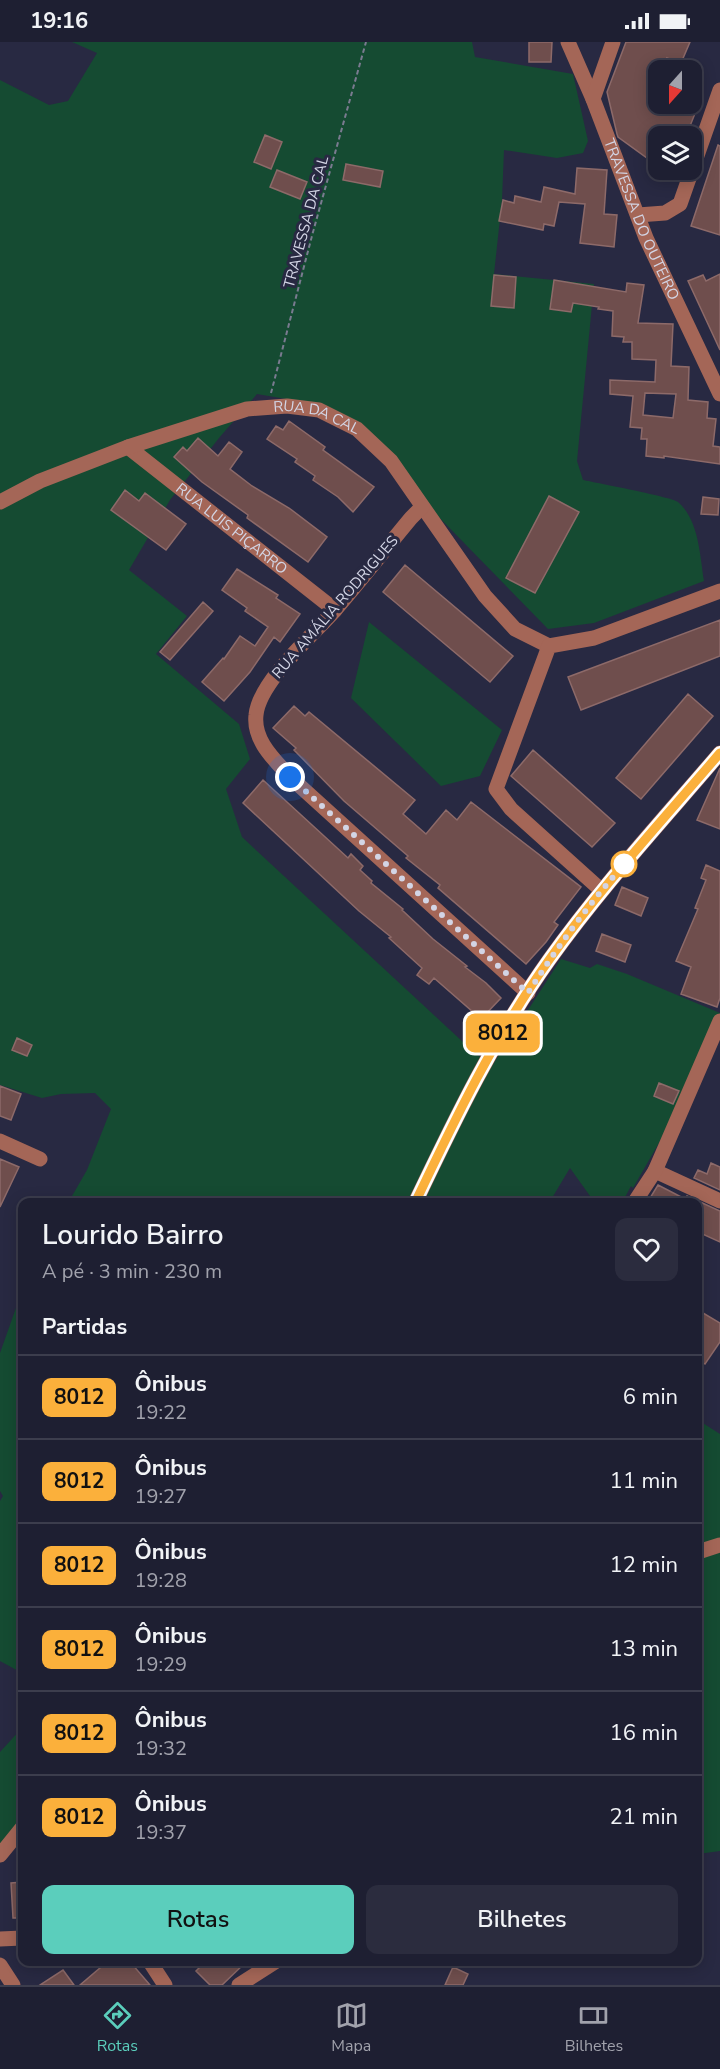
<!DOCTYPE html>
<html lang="pt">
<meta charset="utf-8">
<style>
body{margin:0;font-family:"Nunito Sans",sans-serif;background:#2b2c3e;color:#f1f3f6;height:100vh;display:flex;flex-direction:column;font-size:22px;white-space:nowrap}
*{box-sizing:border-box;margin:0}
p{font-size:20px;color:#a1a2ac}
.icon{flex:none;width:33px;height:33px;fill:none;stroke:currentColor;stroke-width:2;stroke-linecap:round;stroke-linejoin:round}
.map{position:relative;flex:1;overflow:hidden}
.drawer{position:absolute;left:18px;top:1156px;width:684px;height:768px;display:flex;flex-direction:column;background:#1e1f32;border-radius:12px;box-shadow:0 3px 15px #0003,0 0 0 2px #3c3d4d}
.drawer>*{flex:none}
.badge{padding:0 12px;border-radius:9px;font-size:21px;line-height:39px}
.needle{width:39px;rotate:201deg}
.controls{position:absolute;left:648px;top:18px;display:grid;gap:12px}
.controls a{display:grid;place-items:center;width:54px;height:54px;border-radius:12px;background:#1e1f32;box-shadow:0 3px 15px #0003,0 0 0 2px #3c3d4d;font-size:30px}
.you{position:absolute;width:30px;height:30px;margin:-15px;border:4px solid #fff;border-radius:50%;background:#1a73e8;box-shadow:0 0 0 9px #1a73e833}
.map>.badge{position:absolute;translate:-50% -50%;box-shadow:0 0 0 3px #fff}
h2{padding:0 24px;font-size:22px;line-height:54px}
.round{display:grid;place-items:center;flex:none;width:63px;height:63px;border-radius:12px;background:#2b2c3e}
.summary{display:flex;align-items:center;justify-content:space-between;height:102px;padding:0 24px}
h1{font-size:28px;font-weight:600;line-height:45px}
.cta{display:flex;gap:12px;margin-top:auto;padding:12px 24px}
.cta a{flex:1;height:69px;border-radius:12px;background:#5bcebc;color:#111;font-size:24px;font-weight:600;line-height:69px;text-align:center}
.cta a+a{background:#2b2c3e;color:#f1f3f6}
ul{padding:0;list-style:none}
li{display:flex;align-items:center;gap:18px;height:84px;padding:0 24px;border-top:2px solid #3c3d4d}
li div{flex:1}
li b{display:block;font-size:22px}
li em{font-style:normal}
li .badge{min-width:66px;font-weight:700;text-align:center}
.status{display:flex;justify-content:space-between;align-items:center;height:42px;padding:0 30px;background:#1e1f32;direction:ltr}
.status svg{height:16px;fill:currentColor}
.menu{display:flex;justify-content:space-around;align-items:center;height:84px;border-top:2px solid #3c3d4d;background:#1e1f32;font-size:16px;color:#a1a2ac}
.menu a{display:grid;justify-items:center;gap:3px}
.menu .current{color:#5bcebc}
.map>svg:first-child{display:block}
</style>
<div class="status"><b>19:16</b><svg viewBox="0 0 49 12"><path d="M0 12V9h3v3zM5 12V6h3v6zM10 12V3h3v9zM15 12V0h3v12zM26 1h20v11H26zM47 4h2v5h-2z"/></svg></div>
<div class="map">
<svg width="720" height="1943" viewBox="0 0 720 1943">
<rect width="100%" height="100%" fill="#282942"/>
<path fill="#154b32" d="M72,0H472L475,15L573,32L588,99L583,111L557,116L504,108L502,158L494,232L594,242L577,419L583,438C597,441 672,455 678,460C699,478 700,514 704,539L594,581L548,587L428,464L384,411L292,358L257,352L219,396L170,458L129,528L187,574L156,612L239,682L250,717L226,747L242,795L477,1013L493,1022L561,917L590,926L597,922L627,932L720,971L660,1099L633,1146L631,1144L622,1161H595L570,1126L549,1161H68L87,1128L111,1067L95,1051L61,1052L42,1056L0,1043V38L49,63L68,59L97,11Z
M369,580L502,688L480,734L441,744L351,656Z
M22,1249V1631L0,1619V1459L3,1454L0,1449V1311Z
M698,1378L720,1392V1809L698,1812V1584L701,1573L698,1570Z
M22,1686V1784L0,1812V1710Z"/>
<path fill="#6f4e4d" stroke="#8d6a69" stroke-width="1.5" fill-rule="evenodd" d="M529,0H552L551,20H529Z
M626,0H690L681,21L667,16L670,28H658V62H679L696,69L686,94H658V124L618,95L617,92L607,50Z
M265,93L282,100L271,127L254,120Z
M718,103L720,104V193L691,184Z
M346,122L383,129L380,145L343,138Z
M577,126L607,128L604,172L617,173L614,205L580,201L585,162L559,160L554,184L544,182L543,188L499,179L503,158L514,161L515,154L541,160L544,145L575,152Z
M277,128L307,140L300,157L270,145Z
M720,232V308L688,239L703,233L706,239Z
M494,233L516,235L514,266L491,264Z
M554,238L626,250L627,241L644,243L638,281L673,282L671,324L689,325L688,358L708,360L707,376L716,377L713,404L720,405V422L664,414V416L646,414L647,397H641L642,386L630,385L633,354L610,352V338L655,340L656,318L632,317V300H623L624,295L612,294L613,269L598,267L599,265L573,261L571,270L550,267ZM645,351L676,352L673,376L643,373Z
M289,379L325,405L323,408L374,445L353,470L338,455L313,438L315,434L295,420L297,417L267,397L276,384L283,388Z
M198,396L218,414L229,400L242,410L230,427L252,444L289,466L327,495L308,520L247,476L248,473L202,440L174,415L183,405L187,409Z
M125,448L139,459L145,451L186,482L166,508L111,468Z
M549,454L579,470L535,551L506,536Z
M703,455L719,457L718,473L701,472Z
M405,523L513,614L490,640L383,550Z
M237,527L278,553L276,556L300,572L280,600L274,595L250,630L224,659L202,640L223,616L224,617L240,594L255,604L268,585L245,569L247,566L222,548Z
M203,560L213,569L170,618L160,610Z
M720,578V614L581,668L568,635Z
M688,652L713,674L641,757L616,736Z
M294,664L305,674L309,670L415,758L403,772L426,792L446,768L457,778L471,760L581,845L554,880L558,883L546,900L526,922L438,846L440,843L406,816L408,814L344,759L294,708L296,706L273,686Z
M533,708L615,781L592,805L511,734Z
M720,726V787L697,778Z
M263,738L348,816L351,812L363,824L360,828L372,839L371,841L403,867L402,868L433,897L467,924L465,925L486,941L501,956L481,977L434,936L429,942L417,933L422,926L389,896L391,895L359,869L243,761Z
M706,823L720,829V956L717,965L681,952L691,925L676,919L698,867L695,866L706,838L701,836Z
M622,845L648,856L641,874L615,863Z
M602,892L631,903L625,920L596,909Z
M17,996L32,1003L27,1014L12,1008Z
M659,1041L679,1049L673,1062L654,1054Z
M0,1044L21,1052L11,1078L0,1074Z
M0,1117L19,1125L0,1165Z
M711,1121L720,1125V1148L694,1136L698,1128L707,1132Z
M658,1143L685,1157L687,1154L720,1169V1200L698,1190V1161H647Z
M698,1268L720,1281V1300L705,1322L698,1317Z
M22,1840V1876H13L11,1841Z
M107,1920H126L129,1923L132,1922L150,1943H80Z
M205,1920H246L222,1943H210L196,1929Z
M453,1925L468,1932L463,1943H445Z
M63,1928L74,1943H40Z"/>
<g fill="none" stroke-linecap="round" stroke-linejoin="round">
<path stroke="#7a7b90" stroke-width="2" stroke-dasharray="4.5 3" stroke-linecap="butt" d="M271,351L313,190L366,0"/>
<g stroke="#a46657" stroke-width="15">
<path d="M568,0L593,57"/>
<path id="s1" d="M613,0L593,57L646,196L720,352"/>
<path d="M638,173L665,171L680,162L720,48"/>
<path id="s2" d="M128,405L335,568"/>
<path id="s3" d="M0,460L40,439L128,405L247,367L287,364L319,368L357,387L391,419L485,554L515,587L549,604"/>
<path d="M422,465L411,476C386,506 361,538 335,568C313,593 259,640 256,673C253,699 275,718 290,735L528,951"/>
<path d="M601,848L511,767L496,747L549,604L594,596L720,549"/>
<path d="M0,1099L40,1117"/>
<path d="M655,1129L720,1159"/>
<path d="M415,1161C455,1077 495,994 549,918C601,845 662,779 720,711"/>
<path d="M634,1161L655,1129L720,979"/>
<path d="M698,1510L720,1503"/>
<path d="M0,1813L22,1786"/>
<path d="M0,1897L22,1896"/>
<path d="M150,1920L165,1943"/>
<path d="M0,1923L13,1943"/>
<path d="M239,1943L275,1920"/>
</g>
</g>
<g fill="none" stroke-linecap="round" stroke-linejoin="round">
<g stroke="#fff" stroke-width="14">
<path id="line" d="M415,1161C455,1077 495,994 549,918C601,845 662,779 720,711"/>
</g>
<use href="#line" stroke="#fbb03b" stroke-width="9"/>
<path stroke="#d3d5e5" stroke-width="6" stroke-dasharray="0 10.8" d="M290,735L528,951C558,904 591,859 628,818L624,822"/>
</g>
<circle fill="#fff" stroke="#fbb03b" stroke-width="3" cx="624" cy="822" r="12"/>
<g text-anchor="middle" stroke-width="6" stroke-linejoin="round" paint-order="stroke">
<g font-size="15" fill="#d3d5e5" stroke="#282942">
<text dy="5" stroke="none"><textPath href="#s1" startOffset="190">TRAVESSA DO OUTEIRO</textPath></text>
<text transform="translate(306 180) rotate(-75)" y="5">TRAVESSA DA CAL</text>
<text dy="5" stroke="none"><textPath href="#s3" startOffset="336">RUA DA CAL</textPath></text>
<text dy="5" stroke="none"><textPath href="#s2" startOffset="132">RUA LUIS PIÇARRO</textPath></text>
<text transform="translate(335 565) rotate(-49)" y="5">RUA AMÁLIA RODRIGUES</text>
</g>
</g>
</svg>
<div class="controls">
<a><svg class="needle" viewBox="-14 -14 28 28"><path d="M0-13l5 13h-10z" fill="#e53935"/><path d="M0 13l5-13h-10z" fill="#a1a2ac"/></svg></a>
<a><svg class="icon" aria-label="layers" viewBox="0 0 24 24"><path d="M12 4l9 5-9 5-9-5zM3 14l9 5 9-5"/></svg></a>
</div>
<div class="you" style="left:290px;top:735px"></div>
<b class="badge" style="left:503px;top:991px;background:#fbb03b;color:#111">8012</b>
<section class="drawer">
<div class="summary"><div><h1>Lourido Bairro</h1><p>A pé · 3 min · 230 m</p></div><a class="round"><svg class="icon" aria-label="heart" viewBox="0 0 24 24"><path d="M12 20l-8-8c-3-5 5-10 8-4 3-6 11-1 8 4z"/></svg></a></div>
<h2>Partidas</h2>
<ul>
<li><span class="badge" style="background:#fbb03b;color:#111">8012</span><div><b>Ônibus</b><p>19:22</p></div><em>6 min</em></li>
<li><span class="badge" style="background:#fbb03b;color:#111">8012</span><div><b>Ônibus</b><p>19:27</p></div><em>11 min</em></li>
<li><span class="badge" style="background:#fbb03b;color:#111">8012</span><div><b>Ônibus</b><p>19:28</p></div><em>12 min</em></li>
<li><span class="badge" style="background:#fbb03b;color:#111">8012</span><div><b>Ônibus</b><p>19:29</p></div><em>13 min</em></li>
<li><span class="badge" style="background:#fbb03b;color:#111">8012</span><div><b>Ônibus</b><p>19:32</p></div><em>16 min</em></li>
<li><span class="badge" style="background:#fbb03b;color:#111">8012</span><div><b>Ônibus</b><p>19:37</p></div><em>21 min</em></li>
</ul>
<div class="cta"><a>Rotas</a><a>Bilhetes</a></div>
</section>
</div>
<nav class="menu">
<a class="current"><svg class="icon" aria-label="directions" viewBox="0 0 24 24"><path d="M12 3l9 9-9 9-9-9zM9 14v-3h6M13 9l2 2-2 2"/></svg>Rotas</a>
<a><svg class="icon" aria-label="map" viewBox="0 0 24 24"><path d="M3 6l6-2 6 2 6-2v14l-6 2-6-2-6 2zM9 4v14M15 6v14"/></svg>Mapa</a>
<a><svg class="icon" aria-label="tickets" viewBox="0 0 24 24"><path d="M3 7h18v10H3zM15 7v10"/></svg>Bilhetes</a>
</nav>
